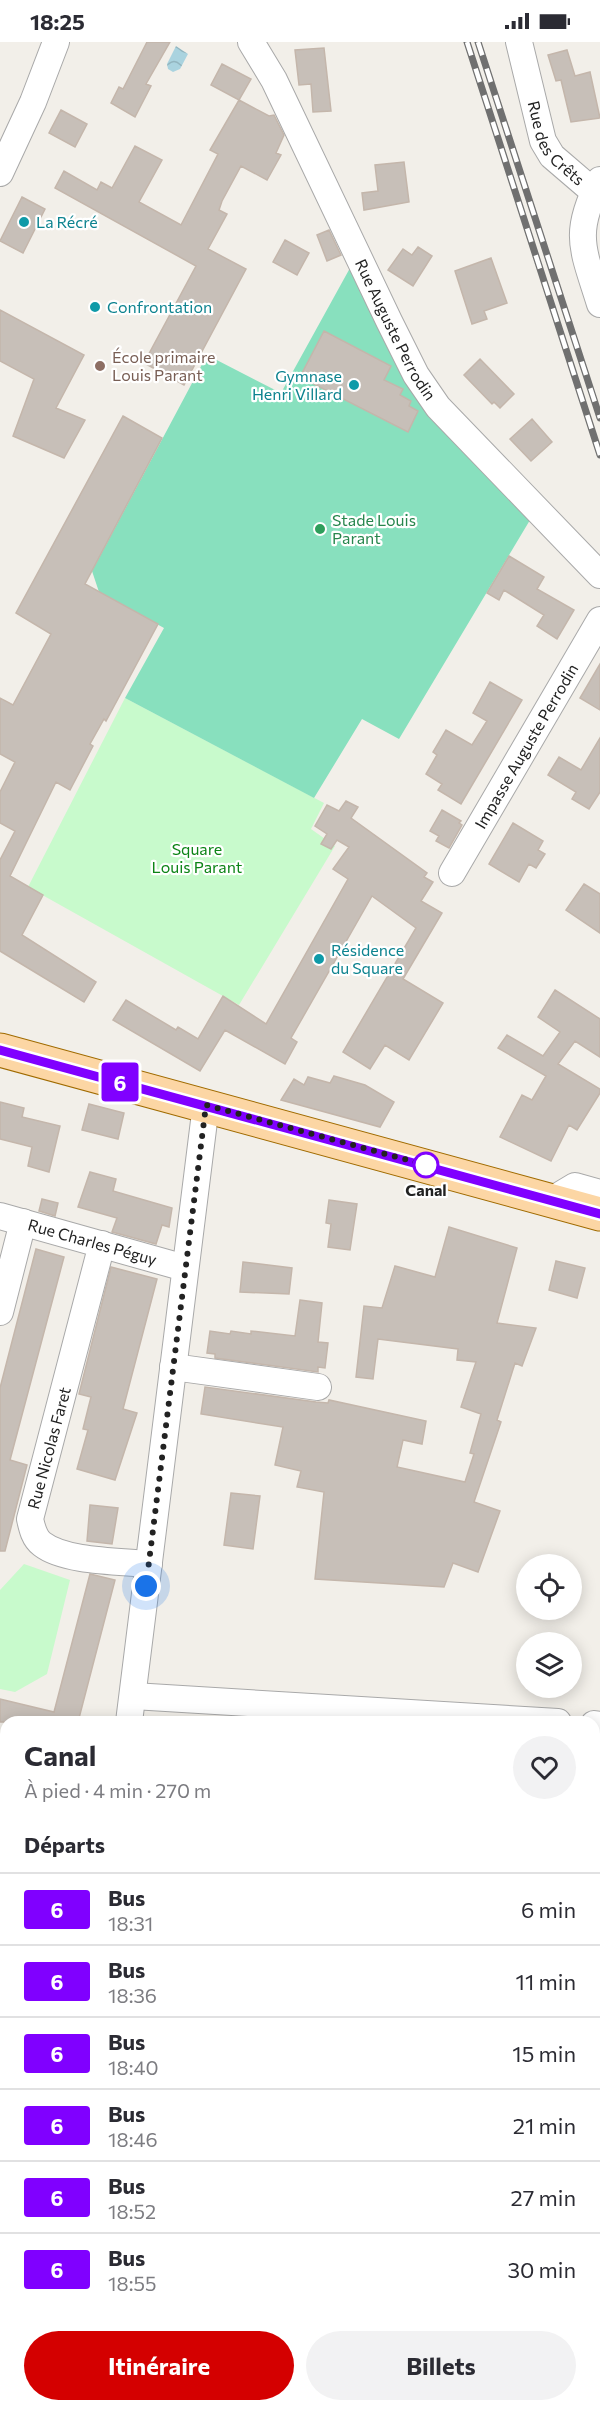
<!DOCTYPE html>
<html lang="fr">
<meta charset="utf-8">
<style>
body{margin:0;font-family:Commissioner,sans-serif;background:#f2f2f3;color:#2b2b33;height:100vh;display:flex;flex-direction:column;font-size:22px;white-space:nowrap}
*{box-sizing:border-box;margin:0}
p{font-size:20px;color:#7c7c81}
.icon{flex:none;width:33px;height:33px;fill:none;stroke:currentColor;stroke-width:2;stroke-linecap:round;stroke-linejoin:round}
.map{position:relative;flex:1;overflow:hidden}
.details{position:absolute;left:0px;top:1674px;width:600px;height:696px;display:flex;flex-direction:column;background:#fff;border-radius:18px 18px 0 0;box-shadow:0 3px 15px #0003}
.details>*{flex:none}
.badge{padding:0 12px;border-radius:4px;font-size:21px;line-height:39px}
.controls{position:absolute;left:516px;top:1512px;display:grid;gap:12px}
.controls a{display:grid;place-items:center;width:66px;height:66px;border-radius:50%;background:#fff;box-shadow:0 3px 15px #0003;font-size:30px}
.you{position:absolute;width:30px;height:30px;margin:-15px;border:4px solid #fff;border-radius:50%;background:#1a73e8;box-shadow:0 0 0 9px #1a73e833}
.map>.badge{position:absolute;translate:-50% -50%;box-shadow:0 0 0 3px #fff}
h2{padding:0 24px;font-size:22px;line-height:54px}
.round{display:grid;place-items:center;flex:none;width:63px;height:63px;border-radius:32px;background:#f2f2f3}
.overview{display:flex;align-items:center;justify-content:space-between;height:102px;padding:0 24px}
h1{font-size:28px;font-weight:700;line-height:45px}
.cta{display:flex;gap:12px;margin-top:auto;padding:12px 24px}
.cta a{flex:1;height:69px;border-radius:36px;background:#d40000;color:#fff;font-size:24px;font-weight:700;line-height:69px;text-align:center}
.cta a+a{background:#f2f2f3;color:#2b2b33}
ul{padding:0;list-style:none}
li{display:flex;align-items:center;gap:18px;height:72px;padding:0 24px;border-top:2px solid #e1e1e2}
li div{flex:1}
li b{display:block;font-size:22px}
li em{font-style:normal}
li .badge{min-width:66px;font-weight:700;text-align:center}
.status{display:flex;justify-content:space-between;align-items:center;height:42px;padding:0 30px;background:#fff;direction:ltr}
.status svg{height:16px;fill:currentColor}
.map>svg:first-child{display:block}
</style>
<div class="status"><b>18:25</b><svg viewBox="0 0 49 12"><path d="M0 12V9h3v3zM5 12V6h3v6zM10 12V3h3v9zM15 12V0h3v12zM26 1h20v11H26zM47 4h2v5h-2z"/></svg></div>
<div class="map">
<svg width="600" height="2370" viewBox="0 0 600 2370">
<defs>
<pattern id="water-waves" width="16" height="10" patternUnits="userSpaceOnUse" patternTransform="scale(1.5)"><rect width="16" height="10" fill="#aad3df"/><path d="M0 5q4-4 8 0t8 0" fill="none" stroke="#92b5bf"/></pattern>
</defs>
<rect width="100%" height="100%" fill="#f2efe9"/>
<path fill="#c8facc" d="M125,656L324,761L311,787L335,804L239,963L28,845Z
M24,1522L70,1538L47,1632L15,1650L0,1647V1548Z"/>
<path fill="#88e0be" d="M350,226L530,478L399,697L362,677L314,756L125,656L164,586L99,550L92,529L207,313L281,351Z"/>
<path fill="url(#water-waves)" d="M176,4L188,12L180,27L173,30L168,27L167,22Z"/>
<path fill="#c7bfb8" stroke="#c4b6ab" stroke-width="1.5" d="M147,0H170L146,42L151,44L135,75L111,61L119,45L123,47Z
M324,6L331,69L313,70L311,42L299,43L295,8Z
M567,8L575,34L590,30L600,76L571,80L561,38L556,39L548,13Z
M222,22L251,37L239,58L211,43Z
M239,58L269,74L274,73L284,93L276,111L281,113L267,138L241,124L222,159L219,168L227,172L208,207L246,227L184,343L144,321L196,224L55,146L64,129L97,148L101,140L112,146L135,104L162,118L139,160L181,183L218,112L210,108Z
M61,68L87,82L75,105L49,91Z
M404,120L409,160L364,168L362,151L378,149L375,123Z
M22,155L45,167L23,211L0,199Z
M329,188L341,213L327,219L317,193Z
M285,198L309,211L297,233L273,220Z
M418,205L432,214L413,244L388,228L403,207L412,213Z
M491,216L507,261L484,269L487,277L472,282L455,229Z
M0,268L84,313L56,366L85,378L64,416L13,394L34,337L0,319Z
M324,289L391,324L384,338L403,347L400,353L411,359L409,364L418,369L408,390L300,335Z
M480,317L514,352L500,366L494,360L492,362L464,333Z
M123,374L162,396L85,542L158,582L106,679L104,677L90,702L93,704L70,748L56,740L10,834L43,853L22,893L96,940L84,960L0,909V818L15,789L0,781V750L15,720L0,712V656L13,663L51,592L16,571Z
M532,377L552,400L531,419L510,397Z
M509,514L544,535L537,547L574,568L557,597L537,584L544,573L504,548L499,558L487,551Z
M600,622V668L580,656Z
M490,640L522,658L461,762L438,748L442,742L426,732L437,713L433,710L446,688L472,703L487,679L473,671Z
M600,696V750L589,767L572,757L576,750L548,733L559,715L581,728Z
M346,759L358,765L351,776L427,831L424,835L433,840L421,859L442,871L403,937L443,961L409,1018L385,1003L370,1027L343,1010L416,886L372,854L291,996L297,1000L285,1022L225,988L200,1029L113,978L126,958L176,988L178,985L198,997L223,954L266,982L348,837L333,827L349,805L337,798L331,807L321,802L327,792L315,784L327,763L339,769Z
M442,768L461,779L459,781L462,783L449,806L436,799L439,794L430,789Z
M513,781L543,799L538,808L545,812L536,826L529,822L519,840L489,822Z
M584,842L600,852V891L566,868Z
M555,948L600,977V1015L575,999L558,1022L600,1047V1051L577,1088L569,1083L551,1119L500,1095L522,1053L532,1058L546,1034L498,1006L507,993L543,1014L560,990L538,975Z
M334,1034L365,1043L394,1060L380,1085L281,1058L294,1037L304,1043L308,1035L330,1041Z
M0,1060L24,1066L22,1075L60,1084L49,1130L28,1124L32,1105L0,1097Z
M89,1062L124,1071L118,1097L82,1088Z
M90,1130L116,1137L113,1149L172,1166L169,1185L162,1183L156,1202L112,1190L117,1176L78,1165Z
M42,1157L58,1161L55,1174L39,1169Z
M329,1158L357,1162L350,1208L328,1205L331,1182L326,1181Z
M449,1185L517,1206L497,1281L536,1286L522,1324L515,1321L497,1378L501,1380L474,1460L500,1469L478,1530L453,1521L444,1545L315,1537L324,1450L297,1445L301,1429L275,1423L283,1385L201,1372L205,1345L316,1360L328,1361L329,1358L426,1379L422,1402L403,1398L397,1425L465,1440L474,1412L470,1411L481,1372L461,1365L476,1320L457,1318L458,1307L378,1297L373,1337L356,1335L364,1264L382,1266L395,1224L435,1235Z
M36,1207L64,1215L10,1418L27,1423L5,1509H0V1346Z
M556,1219L585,1226L577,1256L549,1248Z
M243,1220L292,1226L289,1252L240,1250Z
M111,1225L157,1237L123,1367L137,1371L115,1438L77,1427L88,1388L83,1387L91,1355L79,1352Z
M300,1258L322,1261L318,1300L328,1301L325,1326L318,1325V1330L215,1316V1312L207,1311L210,1289L230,1292L231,1289L251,1292V1289L295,1294Z
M231,1451L260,1454L253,1507L224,1503Z
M90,1463L118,1466L112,1502L87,1499Z
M90,1532L115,1538L78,1680H0V1657L54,1670Z"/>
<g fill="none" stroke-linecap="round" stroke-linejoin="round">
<g stroke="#a9a9a9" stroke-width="28">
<g id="minor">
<path id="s1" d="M251,0L274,38L389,279L416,333L438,365L600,533"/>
<path id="s2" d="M519,0L543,99L552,114L594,150"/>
<path d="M0,131L33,60L56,0"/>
<path d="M600,138C572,192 583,207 600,262"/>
<path id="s3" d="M452,831L600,578"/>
<path d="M550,1159L575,1144L600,1151"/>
<path id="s4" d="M0,1174L185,1226"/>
<path d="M102,1202L30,1477C32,1486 34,1496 42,1502C65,1520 120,1519 149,1522"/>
<path d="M0,1270L23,1180"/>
<path d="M173,1325L318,1345"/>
<path d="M133,1654L558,1680"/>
<path d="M129,1680L206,1063"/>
<path d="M594,1682L600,1683"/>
<path d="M0,1731L6,1732"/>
<path d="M594,2079L600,2074"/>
<path d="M0,2188L6,2190"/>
<path d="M265,2364L275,2370"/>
<path d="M44,2370L45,2364"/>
<path d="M386,2370L389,2364"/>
</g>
</g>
<g stroke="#a06b00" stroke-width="35">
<path id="major" d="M0,1008L600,1172"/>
</g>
<use href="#minor" stroke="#fff" stroke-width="26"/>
<use href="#major" stroke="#fcd6a4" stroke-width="33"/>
<g stroke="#707070" stroke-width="7">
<path id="rail" d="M467,0L600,413
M478,0L600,376"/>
</g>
<use href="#rail" stroke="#fff" stroke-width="4.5" stroke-dasharray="14" stroke-linecap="butt"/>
</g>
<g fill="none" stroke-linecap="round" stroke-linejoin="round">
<g stroke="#fff" stroke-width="14">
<path id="line" d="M0,1008L600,1172"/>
</g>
<use href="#line" stroke="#8000ff" stroke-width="9"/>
<path stroke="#222" stroke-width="6" stroke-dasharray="0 10.8" d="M146,1544L206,1063L426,1123"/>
</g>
<g fill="#0f9aa8" stroke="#fff" stroke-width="2">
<circle cx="24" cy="180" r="6"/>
<circle cx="95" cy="265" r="6"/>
<circle cx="354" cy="343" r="6"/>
<circle cx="319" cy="917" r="6"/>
</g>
<circle fill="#8d6e63" stroke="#fff" stroke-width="2" cx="100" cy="324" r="6"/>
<circle fill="#2e9e5b" stroke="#fff" stroke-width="2" cx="320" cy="487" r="6"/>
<circle fill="#fff" stroke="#8000ff" stroke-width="3" cx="426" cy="1123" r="12"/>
<g text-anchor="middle" stroke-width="4.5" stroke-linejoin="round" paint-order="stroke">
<g font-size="16" fill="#222" stroke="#fff">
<text dy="6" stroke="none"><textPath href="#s2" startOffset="110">Rue des Crêts</textPath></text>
<text dy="6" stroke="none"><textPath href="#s1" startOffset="322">Rue Auguste Perrodin</textPath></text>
<text dy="6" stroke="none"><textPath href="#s3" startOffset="147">Impasse Auguste Perrodin</textPath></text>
<text dy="6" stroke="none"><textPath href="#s4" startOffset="96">Rue Charles Péguy</textPath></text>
<text transform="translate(49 1406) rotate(-75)" y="6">Rue Nicolas Faret</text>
</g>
<g font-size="16" fill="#0d838f" stroke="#fff" text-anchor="start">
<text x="36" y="186">La Récré</text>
<text x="107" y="271">Confrontation</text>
<text x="342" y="340" text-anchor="end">Gymnase<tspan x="342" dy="18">Henri Villard</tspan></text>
<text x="331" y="914">Résidence<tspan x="331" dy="18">du Square</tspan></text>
</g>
<g font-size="16" fill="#785e54" stroke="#fff" text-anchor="start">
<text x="112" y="321">École primaire<tspan x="112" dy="18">Louis Parant</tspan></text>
</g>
<g font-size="16" fill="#27864d" stroke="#fff" text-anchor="start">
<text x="332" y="484">Stade Louis<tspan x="332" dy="18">Parant</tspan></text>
</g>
<g font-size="16" fill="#0c8416" stroke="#fff">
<text x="197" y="813">Square<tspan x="197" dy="18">Louis Parant</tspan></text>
</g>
<g font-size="16" font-weight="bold" fill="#222" stroke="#fff">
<text x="426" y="1154">Canal</text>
</g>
</g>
</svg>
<div class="controls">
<a><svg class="icon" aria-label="locate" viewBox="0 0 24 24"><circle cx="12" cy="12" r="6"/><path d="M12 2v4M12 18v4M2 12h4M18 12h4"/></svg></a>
<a><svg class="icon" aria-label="layers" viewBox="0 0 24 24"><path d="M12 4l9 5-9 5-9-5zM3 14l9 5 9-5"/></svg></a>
</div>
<div class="you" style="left:146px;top:1544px"></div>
<b class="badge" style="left:120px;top:1040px;background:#8000ff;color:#fff">6</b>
<section class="details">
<div class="overview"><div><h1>Canal</h1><p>À pied · 4 min · 270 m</p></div><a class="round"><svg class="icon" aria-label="heart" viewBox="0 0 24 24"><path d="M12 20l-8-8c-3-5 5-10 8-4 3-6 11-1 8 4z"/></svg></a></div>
<h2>Départs</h2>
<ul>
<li><span class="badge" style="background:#8000ff;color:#fff">6</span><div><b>Bus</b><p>18:31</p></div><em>6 min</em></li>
<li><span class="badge" style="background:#8000ff;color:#fff">6</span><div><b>Bus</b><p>18:36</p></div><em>11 min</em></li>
<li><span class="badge" style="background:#8000ff;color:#fff">6</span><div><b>Bus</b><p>18:40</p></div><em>15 min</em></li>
<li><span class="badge" style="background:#8000ff;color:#fff">6</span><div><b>Bus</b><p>18:46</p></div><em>21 min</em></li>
<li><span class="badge" style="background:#8000ff;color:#fff">6</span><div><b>Bus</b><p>18:52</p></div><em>27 min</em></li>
<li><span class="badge" style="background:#8000ff;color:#fff">6</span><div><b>Bus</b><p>18:55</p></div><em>30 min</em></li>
</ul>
<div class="cta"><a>Itinéraire</a><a>Billets</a></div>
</section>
</div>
